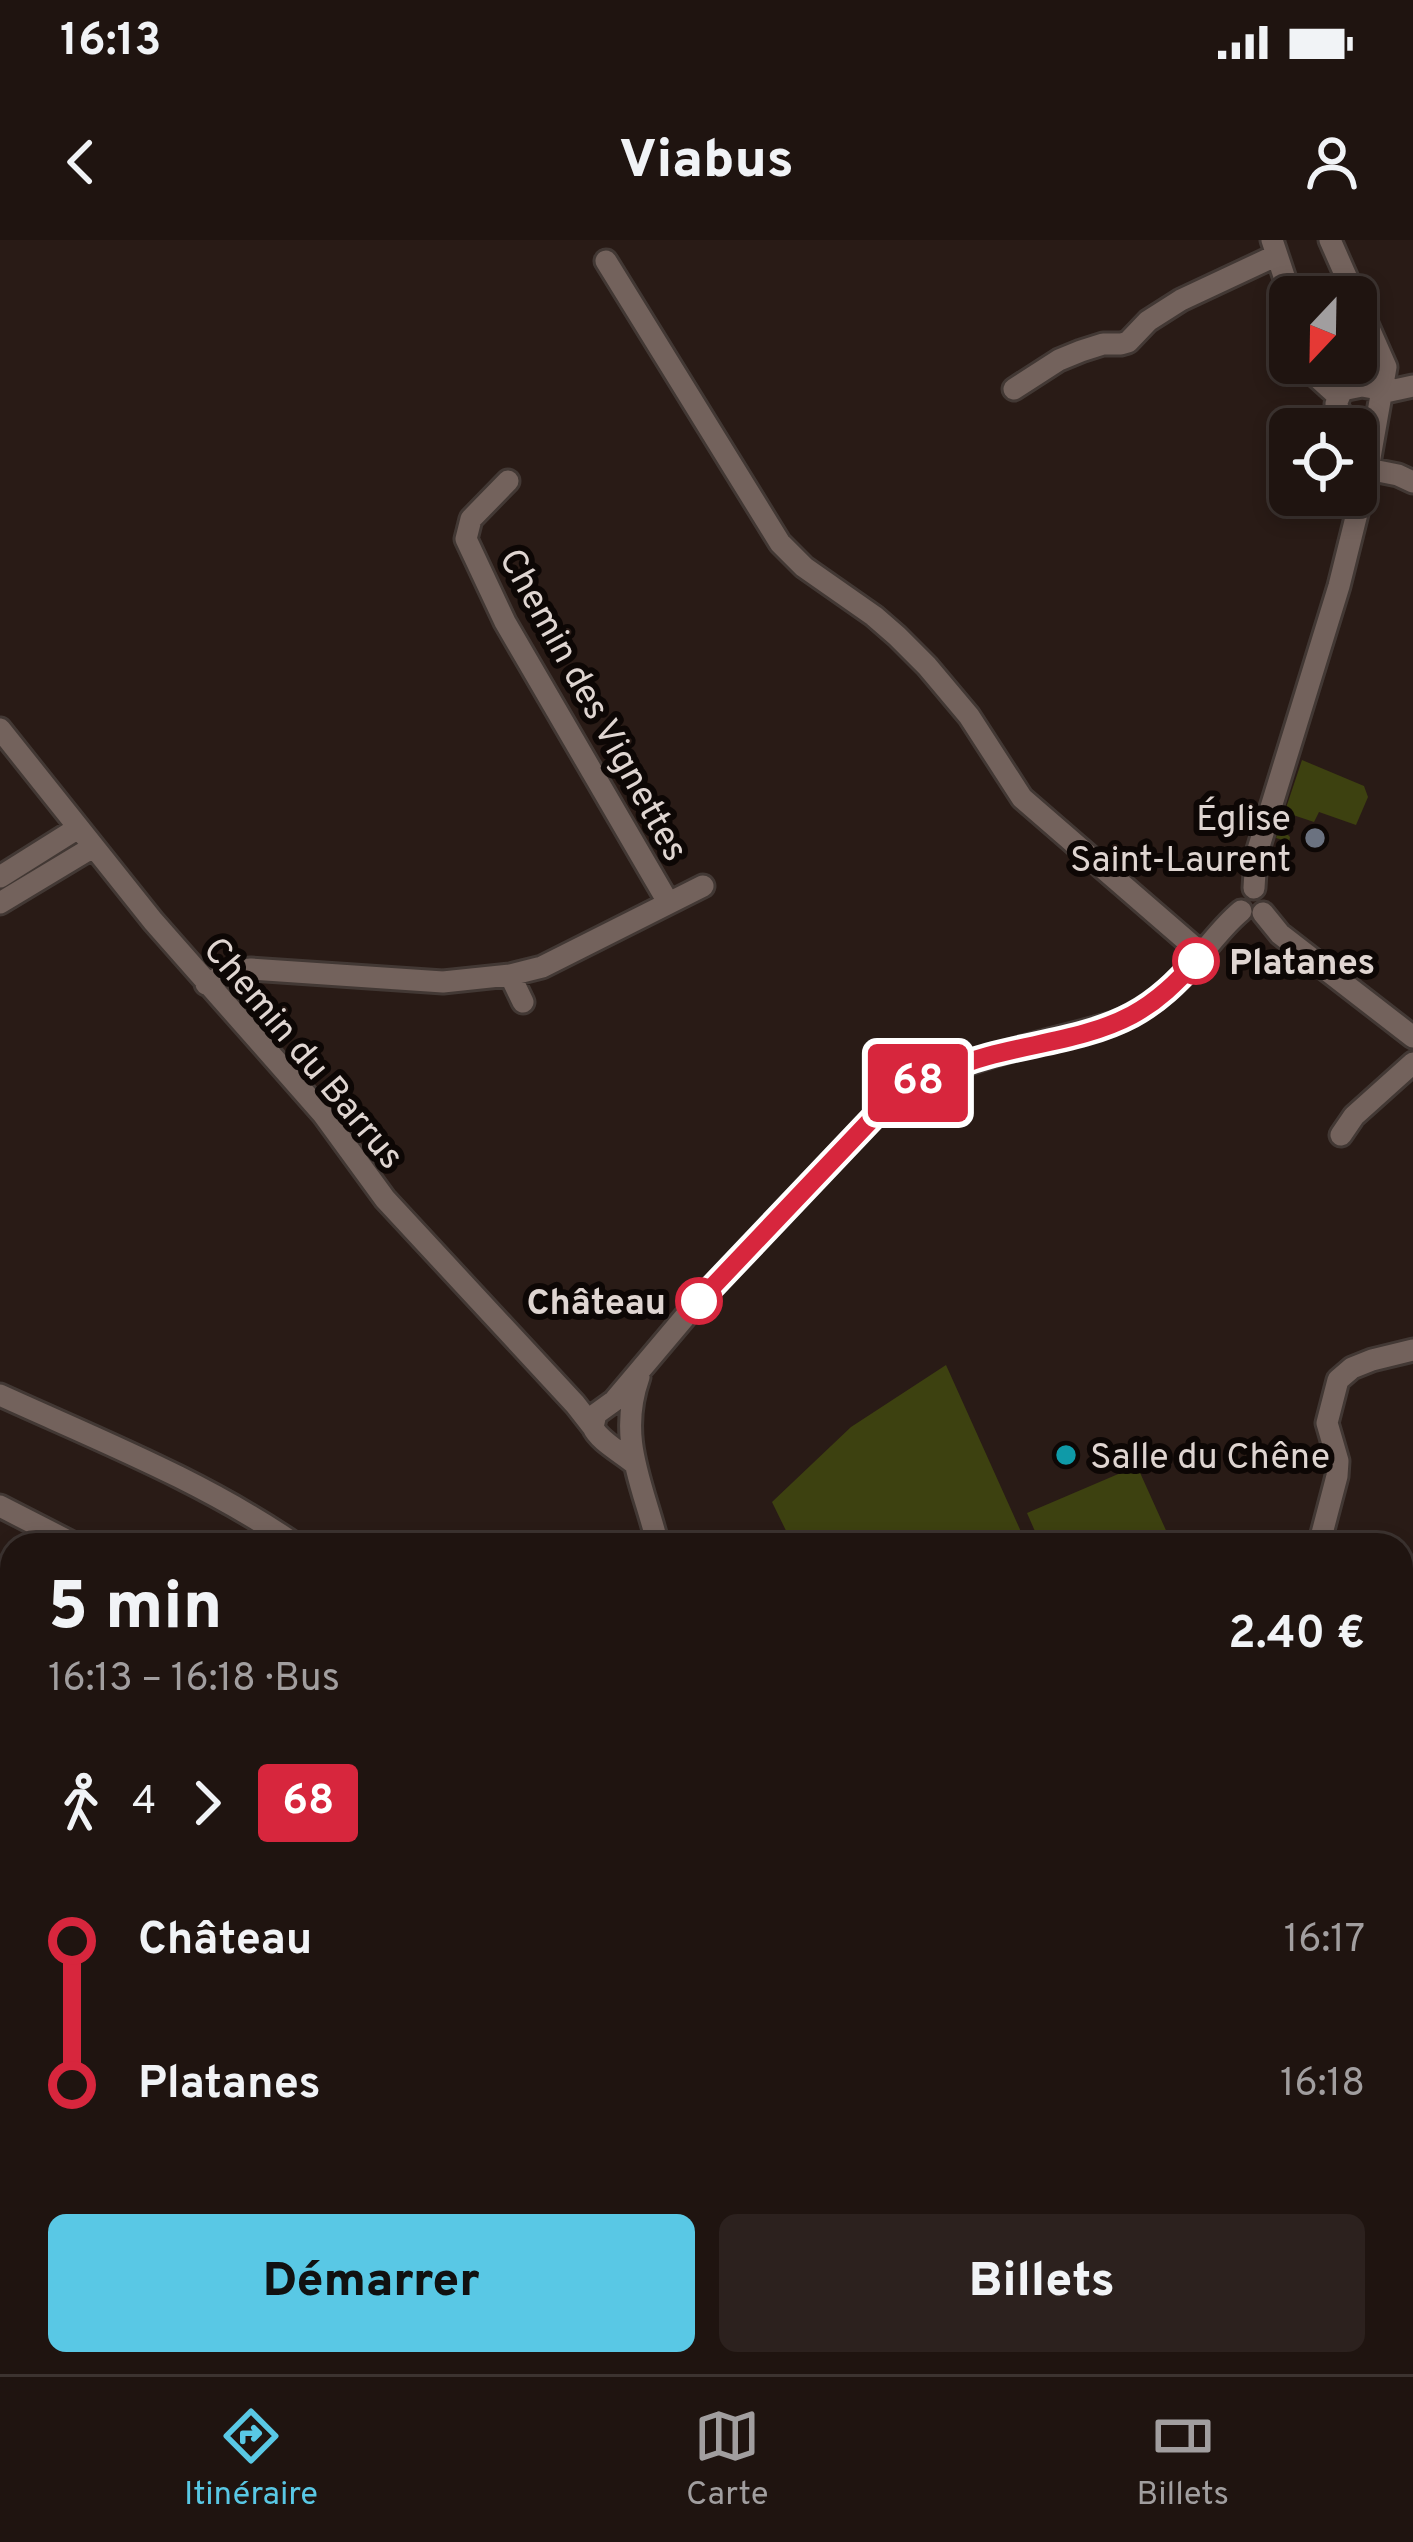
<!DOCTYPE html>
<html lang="fr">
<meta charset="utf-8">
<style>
body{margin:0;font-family:Overpass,sans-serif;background:#2c211e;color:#f1f3f6;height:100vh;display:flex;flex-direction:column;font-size:45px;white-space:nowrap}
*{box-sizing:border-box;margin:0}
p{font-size:39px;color:#a19e9f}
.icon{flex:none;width:66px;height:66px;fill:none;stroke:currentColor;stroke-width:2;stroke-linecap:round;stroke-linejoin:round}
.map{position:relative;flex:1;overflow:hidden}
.details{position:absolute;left:0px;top:1293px;width:1413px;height:843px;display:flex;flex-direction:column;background:#1f1410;border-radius:36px 36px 0 0;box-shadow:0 6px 18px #0003,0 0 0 3px #3c3330}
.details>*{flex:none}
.badge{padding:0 24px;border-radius:9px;font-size:42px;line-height:78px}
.needle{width:78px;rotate:202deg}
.fabs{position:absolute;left:1269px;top:36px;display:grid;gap:24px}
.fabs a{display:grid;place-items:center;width:108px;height:108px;border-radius:18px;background:#1f1410;box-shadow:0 6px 18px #0003,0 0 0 3px #3c3330;font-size:60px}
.map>.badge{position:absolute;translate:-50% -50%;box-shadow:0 0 0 6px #fff}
.legs{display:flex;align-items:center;gap:18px;height:132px;padding:0 48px;font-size:39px}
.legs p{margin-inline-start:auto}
.summary{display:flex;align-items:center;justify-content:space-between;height:204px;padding:0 48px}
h1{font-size:66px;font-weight:800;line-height:90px}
.cta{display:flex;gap:24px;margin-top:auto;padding:24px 48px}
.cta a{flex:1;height:138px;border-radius:18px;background:#59c8e5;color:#111;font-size:48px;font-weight:800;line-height:138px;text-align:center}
.cta a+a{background:#2c211e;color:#f1f3f6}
ul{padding:0 48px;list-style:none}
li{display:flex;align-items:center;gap:42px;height:144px;font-size:45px}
li i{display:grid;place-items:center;width:18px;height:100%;margin:0 15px;background:currentColor}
li i::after{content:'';width:30px;height:30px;margin:-15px;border:9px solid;border-radius:50%;background:#1f1410}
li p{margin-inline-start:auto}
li:first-child i{background:linear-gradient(#0000 50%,currentColor 0)}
li:last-child i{background:linear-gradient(currentColor 50%,#0000 0)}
.status{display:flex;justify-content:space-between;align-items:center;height:84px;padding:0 60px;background:#1f1410;direction:ltr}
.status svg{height:33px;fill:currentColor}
header{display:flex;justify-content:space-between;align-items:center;height:156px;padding:0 48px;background:#1f1410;font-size:54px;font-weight:800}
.menu{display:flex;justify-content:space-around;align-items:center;height:168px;border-top:3px solid #3c3330;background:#1f1410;font-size:33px;color:#a19e9f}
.menu a{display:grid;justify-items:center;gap:6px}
.menu .selected{color:#59c8e5}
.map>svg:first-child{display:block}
</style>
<div class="status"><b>16:13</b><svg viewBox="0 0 49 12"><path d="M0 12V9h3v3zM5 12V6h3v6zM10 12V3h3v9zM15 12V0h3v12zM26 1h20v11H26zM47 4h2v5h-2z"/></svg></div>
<header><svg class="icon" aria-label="back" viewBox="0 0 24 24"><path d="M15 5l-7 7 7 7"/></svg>Viabus<svg class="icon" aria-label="person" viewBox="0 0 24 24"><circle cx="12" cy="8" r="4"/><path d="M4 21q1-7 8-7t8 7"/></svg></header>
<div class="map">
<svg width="1413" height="2134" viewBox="0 0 1413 2134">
<rect width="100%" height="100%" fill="#291b16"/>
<path fill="#2c212f" d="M1401,1315L1413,1318V1499L1401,1491Z"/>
<path fill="#3d4110" d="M1302,520L1364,546L1368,557L1356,585L1319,572L1314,582L1290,574L1282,589L1290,597L1289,602L1276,598Z
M946,1125L1027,1305H793L772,1262L851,1187Z
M1137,1226L1169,1297L1151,1305H1041L1027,1273Z"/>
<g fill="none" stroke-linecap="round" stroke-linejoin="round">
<g stroke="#423834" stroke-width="27">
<path id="minor" d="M1272,0L1291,57
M606,21L780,303L804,327L874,376L897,396L927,426L969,476L1022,558L1202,714
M1312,123L1317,137L1338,156
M1014,149L1059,120L1081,111L1103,104H1121L1128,102L1148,81L1181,60L1277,15
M1373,187C1357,184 1342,181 1336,164L1342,150L1362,146L1390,151L1413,146
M1368,229L1398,235L1413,242
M508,241L471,279L466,299L505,382L668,662
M0,489L153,681L323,874L385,959L575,1164L593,1187
M0,637L78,588
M1254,648L1256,616L1339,346L1368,229L1386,127L1330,0
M0,663L93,607
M1263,673L1280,694L1413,797
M206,744L233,731L251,729L443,742L510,735
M523,762L510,735L542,727L703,646
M1341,895L1354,876L1413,823
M639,1137C617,1199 643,1244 658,1305
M0,1155C101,1201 205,1242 296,1305
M635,1224C622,1213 598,1200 593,1187L596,1174L614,1161L695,1065L887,863C960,816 1035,806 1117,782C1148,768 1173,749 1195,722C1210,704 1223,686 1241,671
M0,1266L76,1305
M1319,1305L1337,1236L1338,1221L1327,1183L1338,1140L1352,1128L1372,1120L1413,1110
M1401,1550L1413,1558
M1401,1952L1413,1963
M343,2124L351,2134
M224,2134L229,2124
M543,2134L560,2124"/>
</g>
<use href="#minor" stroke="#73625c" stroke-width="21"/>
</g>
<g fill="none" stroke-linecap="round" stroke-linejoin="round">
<g stroke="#fff" stroke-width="27">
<path id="line-1" d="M699,1061L887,863C919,842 951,826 988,816C1035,803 1089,798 1132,775C1158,761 1177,742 1196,721"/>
</g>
<use href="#line-1" stroke="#d7263d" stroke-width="18"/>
</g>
<circle fill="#6b7280" stroke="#0d0705" stroke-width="4.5" cx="1315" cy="598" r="12"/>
<g fill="#fff" stroke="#d7263d" stroke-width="6">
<circle cx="1196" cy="721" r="21"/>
<circle cx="699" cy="1061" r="21"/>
</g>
<circle fill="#0f9aa8" stroke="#0d0705" stroke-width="4.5" cx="1066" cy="1215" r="12"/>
<g text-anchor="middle" stroke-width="12" stroke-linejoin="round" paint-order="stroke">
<g font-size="36" fill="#dfd5d1" stroke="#0d0705">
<text transform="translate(595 464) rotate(61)" y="13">Chemin des Vignettes</text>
<text transform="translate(305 812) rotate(50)" y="13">Chemin du Barrus</text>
</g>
<g font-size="36" fill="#dfd5d1" stroke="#0d0705" text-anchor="end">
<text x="1291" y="590">Église<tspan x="1291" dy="41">Saint-Laurent</tspan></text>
<text x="1090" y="1228" text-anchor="start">Salle du Chêne</text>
</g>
<g font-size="36" font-weight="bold" fill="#dfd5d1" stroke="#0d0705" text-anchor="start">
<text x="1229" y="734">Platanes</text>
<text x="666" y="1074" text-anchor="end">Château</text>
</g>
</g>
</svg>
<div class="fabs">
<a><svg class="needle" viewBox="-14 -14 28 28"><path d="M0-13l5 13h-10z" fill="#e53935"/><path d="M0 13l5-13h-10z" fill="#a19e9f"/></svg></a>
<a><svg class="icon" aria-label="locate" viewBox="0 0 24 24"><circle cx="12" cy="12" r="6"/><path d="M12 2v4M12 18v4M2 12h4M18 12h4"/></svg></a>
</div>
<b class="badge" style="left:918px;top:843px;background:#d7263d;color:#fff">68</b>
<section class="details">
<div class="summary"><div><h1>5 min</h1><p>16:13 – 16:18 · Bus</p></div><b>2.40 €</b></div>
<div class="legs"><svg class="icon" aria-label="walk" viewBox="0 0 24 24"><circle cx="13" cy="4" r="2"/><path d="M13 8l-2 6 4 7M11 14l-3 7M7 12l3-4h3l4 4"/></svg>4<svg class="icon" aria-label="forward" viewBox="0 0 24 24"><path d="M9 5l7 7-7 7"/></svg><b class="badge" style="background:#d7263d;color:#fff">68</b></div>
<ul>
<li><i style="color:#d7263d"></i><b>Château</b><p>16:17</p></li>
<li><i style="color:#d7263d"></i><b>Platanes</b><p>16:18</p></li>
</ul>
<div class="cta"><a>Démarrer</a><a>Billets</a></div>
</section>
</div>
<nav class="menu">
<a class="selected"><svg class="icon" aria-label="directions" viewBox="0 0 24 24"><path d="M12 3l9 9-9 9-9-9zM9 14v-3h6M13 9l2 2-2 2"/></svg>Itinéraire</a>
<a><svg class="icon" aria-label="map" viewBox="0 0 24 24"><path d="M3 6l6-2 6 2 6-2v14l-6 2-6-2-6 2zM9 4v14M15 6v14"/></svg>Carte</a>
<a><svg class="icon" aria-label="tickets" viewBox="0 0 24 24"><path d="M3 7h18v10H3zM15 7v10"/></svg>Billets</a>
</nav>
